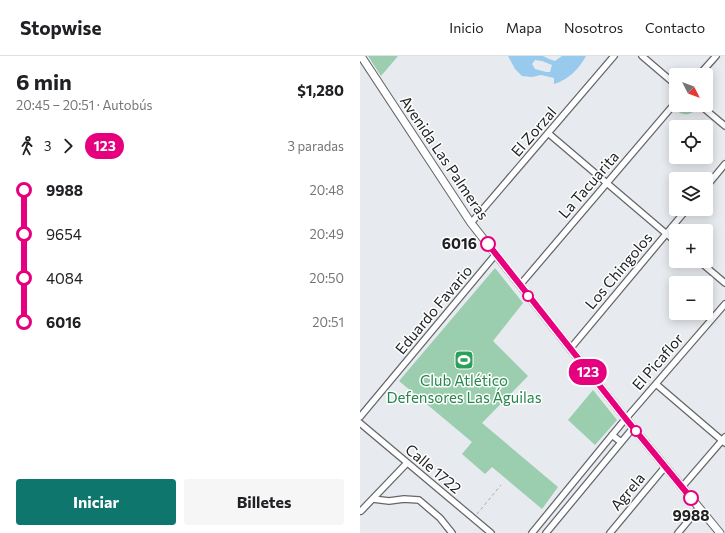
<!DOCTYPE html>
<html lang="es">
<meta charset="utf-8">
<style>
body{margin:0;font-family:Commissioner,sans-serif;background:#f6f6f6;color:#202124;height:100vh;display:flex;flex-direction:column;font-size:15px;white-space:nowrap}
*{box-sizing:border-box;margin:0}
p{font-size:13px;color:#757577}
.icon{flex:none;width:22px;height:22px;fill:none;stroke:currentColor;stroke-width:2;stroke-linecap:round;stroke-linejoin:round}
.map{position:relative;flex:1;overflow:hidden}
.details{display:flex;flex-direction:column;background:#fff;width:360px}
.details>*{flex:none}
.badge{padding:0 8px;border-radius:13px;font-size:14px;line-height:26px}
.needle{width:26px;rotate:132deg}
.buttons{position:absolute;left:309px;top:12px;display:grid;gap:8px}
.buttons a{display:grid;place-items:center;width:44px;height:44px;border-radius:4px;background:#fff;box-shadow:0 2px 10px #0003;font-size:20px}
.map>.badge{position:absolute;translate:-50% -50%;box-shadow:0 0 0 2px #fff}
.legs{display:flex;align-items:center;gap:6px;height:44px;padding:0 16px;font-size:13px}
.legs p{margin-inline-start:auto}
.summary{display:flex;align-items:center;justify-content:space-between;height:68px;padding:0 16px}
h1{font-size:22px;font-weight:700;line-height:30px}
.cta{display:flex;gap:8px;margin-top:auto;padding:8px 16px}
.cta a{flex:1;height:46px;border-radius:4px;background:#0f766e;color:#fff;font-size:16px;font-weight:700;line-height:46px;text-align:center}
.cta a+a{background:#f6f6f6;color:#202124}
ul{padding:0 16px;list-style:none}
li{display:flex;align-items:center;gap:14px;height:44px;font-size:15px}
li i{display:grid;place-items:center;width:6px;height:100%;margin:0 5px;background:currentColor}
li i::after{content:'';width:10px;height:10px;margin:-5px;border:3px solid;border-radius:50%;background:#fff}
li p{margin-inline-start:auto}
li:first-child i{background:linear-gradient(#0000 50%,currentColor 0)}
li:last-child i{background:linear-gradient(currentColor 50%,#0000 0)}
header{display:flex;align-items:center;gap:24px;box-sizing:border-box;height:56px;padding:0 20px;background:#fff;border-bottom:1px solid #e0e0e0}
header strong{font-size:19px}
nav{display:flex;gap:22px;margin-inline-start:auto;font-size:14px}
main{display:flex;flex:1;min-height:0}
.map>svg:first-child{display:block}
</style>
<header>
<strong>Stopwise</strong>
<nav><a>Inicio</a><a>Mapa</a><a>Nosotros</a><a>Contacto</a></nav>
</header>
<main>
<section class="details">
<div class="summary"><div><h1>6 min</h1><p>20:45 – 20:51 · Autobús</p></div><b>$1,280</b></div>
<div class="legs"><svg class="icon" aria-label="walk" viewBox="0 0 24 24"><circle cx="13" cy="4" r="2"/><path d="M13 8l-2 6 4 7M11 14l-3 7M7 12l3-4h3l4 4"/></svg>3<svg class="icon" aria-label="forward" viewBox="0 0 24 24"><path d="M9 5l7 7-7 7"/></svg><b class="badge" style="background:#e6007e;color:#fff">123</b><p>3 paradas</p></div>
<ul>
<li><i style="color:#e6007e"></i><b>9988</b><p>20:48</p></li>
<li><i style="color:#e6007e"></i><span>9654</span><p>20:49</p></li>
<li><i style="color:#e6007e"></i><span>4084</span><p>20:50</p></li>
<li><i style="color:#e6007e"></i><b>6016</b><p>20:51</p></li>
</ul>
<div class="cta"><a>Iniciar</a><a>Billetes</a></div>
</section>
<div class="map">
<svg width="365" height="477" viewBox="0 0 365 477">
<rect width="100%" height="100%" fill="#e7eaee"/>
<path fill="#9aceae" d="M8,0H38L21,20Z
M320,49H335L338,51C332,59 324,61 316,54Z
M135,212L163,247L133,285L168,320L122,367L198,431L182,453L132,411L125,418L102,398L112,386L39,325Z
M233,334L257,364L235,389L208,364Z"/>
<path fill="#97caec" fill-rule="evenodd" d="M148,0H183L189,3L195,5L202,0H226C219,13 208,24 194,28V22L181,19L172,21L162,20L155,13ZM175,4L182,5L192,9L190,16H186L175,13L172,8Z"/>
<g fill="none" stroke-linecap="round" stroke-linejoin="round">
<g stroke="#64666a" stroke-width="8">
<path id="minor" d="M282,0L316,29
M339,19L356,0
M340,49L365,70
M188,77L316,186
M346,131L365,108
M111,167L254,0
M339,205L365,227
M160,229L316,46
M210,293L327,153
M296,328L365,387
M0,361L136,198
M0,367L131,477
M252,379L261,386
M322,431L365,381
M13,443L29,445L44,443L59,444L80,462L92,477
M1,455L47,407
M172,477L262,367L365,248
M186,477L273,372
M250,477L305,411
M318,477L339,452"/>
</g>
<g stroke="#64666a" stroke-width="9">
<path id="major" d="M1,0L111,167L266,363L360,477"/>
</g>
<path stroke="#a6a8ab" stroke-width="1" stroke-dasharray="3 3" stroke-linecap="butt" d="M117,458L141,429"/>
<use href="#minor" stroke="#fff" stroke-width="5.5"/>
<use href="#major" stroke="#fff" stroke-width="7"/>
</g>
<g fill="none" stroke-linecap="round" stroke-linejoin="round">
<g stroke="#fff" stroke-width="9">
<path id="line-1" d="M128,188L266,363L331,442"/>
</g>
<use href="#line-1" stroke="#e6007e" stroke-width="6"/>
</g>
<defs>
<g id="stadium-square" transform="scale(1)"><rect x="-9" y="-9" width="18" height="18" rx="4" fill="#2e9e5b" stroke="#fff"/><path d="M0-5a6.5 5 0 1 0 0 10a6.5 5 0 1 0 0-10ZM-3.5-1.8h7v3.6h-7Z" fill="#fff"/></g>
</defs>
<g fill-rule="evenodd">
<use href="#stadium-square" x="104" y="304"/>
</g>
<g fill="#fff" stroke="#e6007e" stroke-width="2">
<circle cx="128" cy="188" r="7"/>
<circle cx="168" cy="240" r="5"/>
<circle cx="276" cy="375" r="5"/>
<circle cx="331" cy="442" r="7"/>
</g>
<g text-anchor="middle" stroke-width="3" stroke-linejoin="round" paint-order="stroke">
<g font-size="15" fill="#212224" stroke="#fff">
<text transform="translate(174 76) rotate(-49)" y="5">El Zorzal</text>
<text transform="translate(84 102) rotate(56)" y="5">Avenida Las Palmeras</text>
<text transform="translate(229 129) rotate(-49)" y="5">La Tacuarita</text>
<text transform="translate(259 215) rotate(-50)" y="5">Los Chingolos</text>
<text transform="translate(74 254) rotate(-50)" y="5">Eduardo Favario</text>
<text transform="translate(298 306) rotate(-49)" y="5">El Picaflor</text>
<text transform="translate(73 413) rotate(40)" y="5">Calle 1722</text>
<text transform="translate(268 436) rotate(-50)" y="5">Agrela</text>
</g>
<g font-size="15" font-weight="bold" fill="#212224" stroke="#fff" text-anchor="end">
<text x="117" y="193">6016</text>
<text x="331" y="465" text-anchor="middle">9988</text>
</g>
<g font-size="15" fill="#27864d" stroke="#fff">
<text x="104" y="330">Club Atlético<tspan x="104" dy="17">Defensores Las Águilas</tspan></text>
</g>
</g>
</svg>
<div class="buttons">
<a><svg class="needle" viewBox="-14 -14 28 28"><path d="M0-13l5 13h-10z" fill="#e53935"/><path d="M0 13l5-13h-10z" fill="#757577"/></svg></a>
<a><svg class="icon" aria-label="locate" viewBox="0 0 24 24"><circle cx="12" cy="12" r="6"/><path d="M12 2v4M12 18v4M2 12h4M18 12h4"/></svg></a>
<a><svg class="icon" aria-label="layers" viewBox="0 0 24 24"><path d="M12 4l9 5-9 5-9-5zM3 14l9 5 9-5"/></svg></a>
<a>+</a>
<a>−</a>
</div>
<b class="badge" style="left:228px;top:316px;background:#e6007e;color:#fff">123</b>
</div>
</main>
